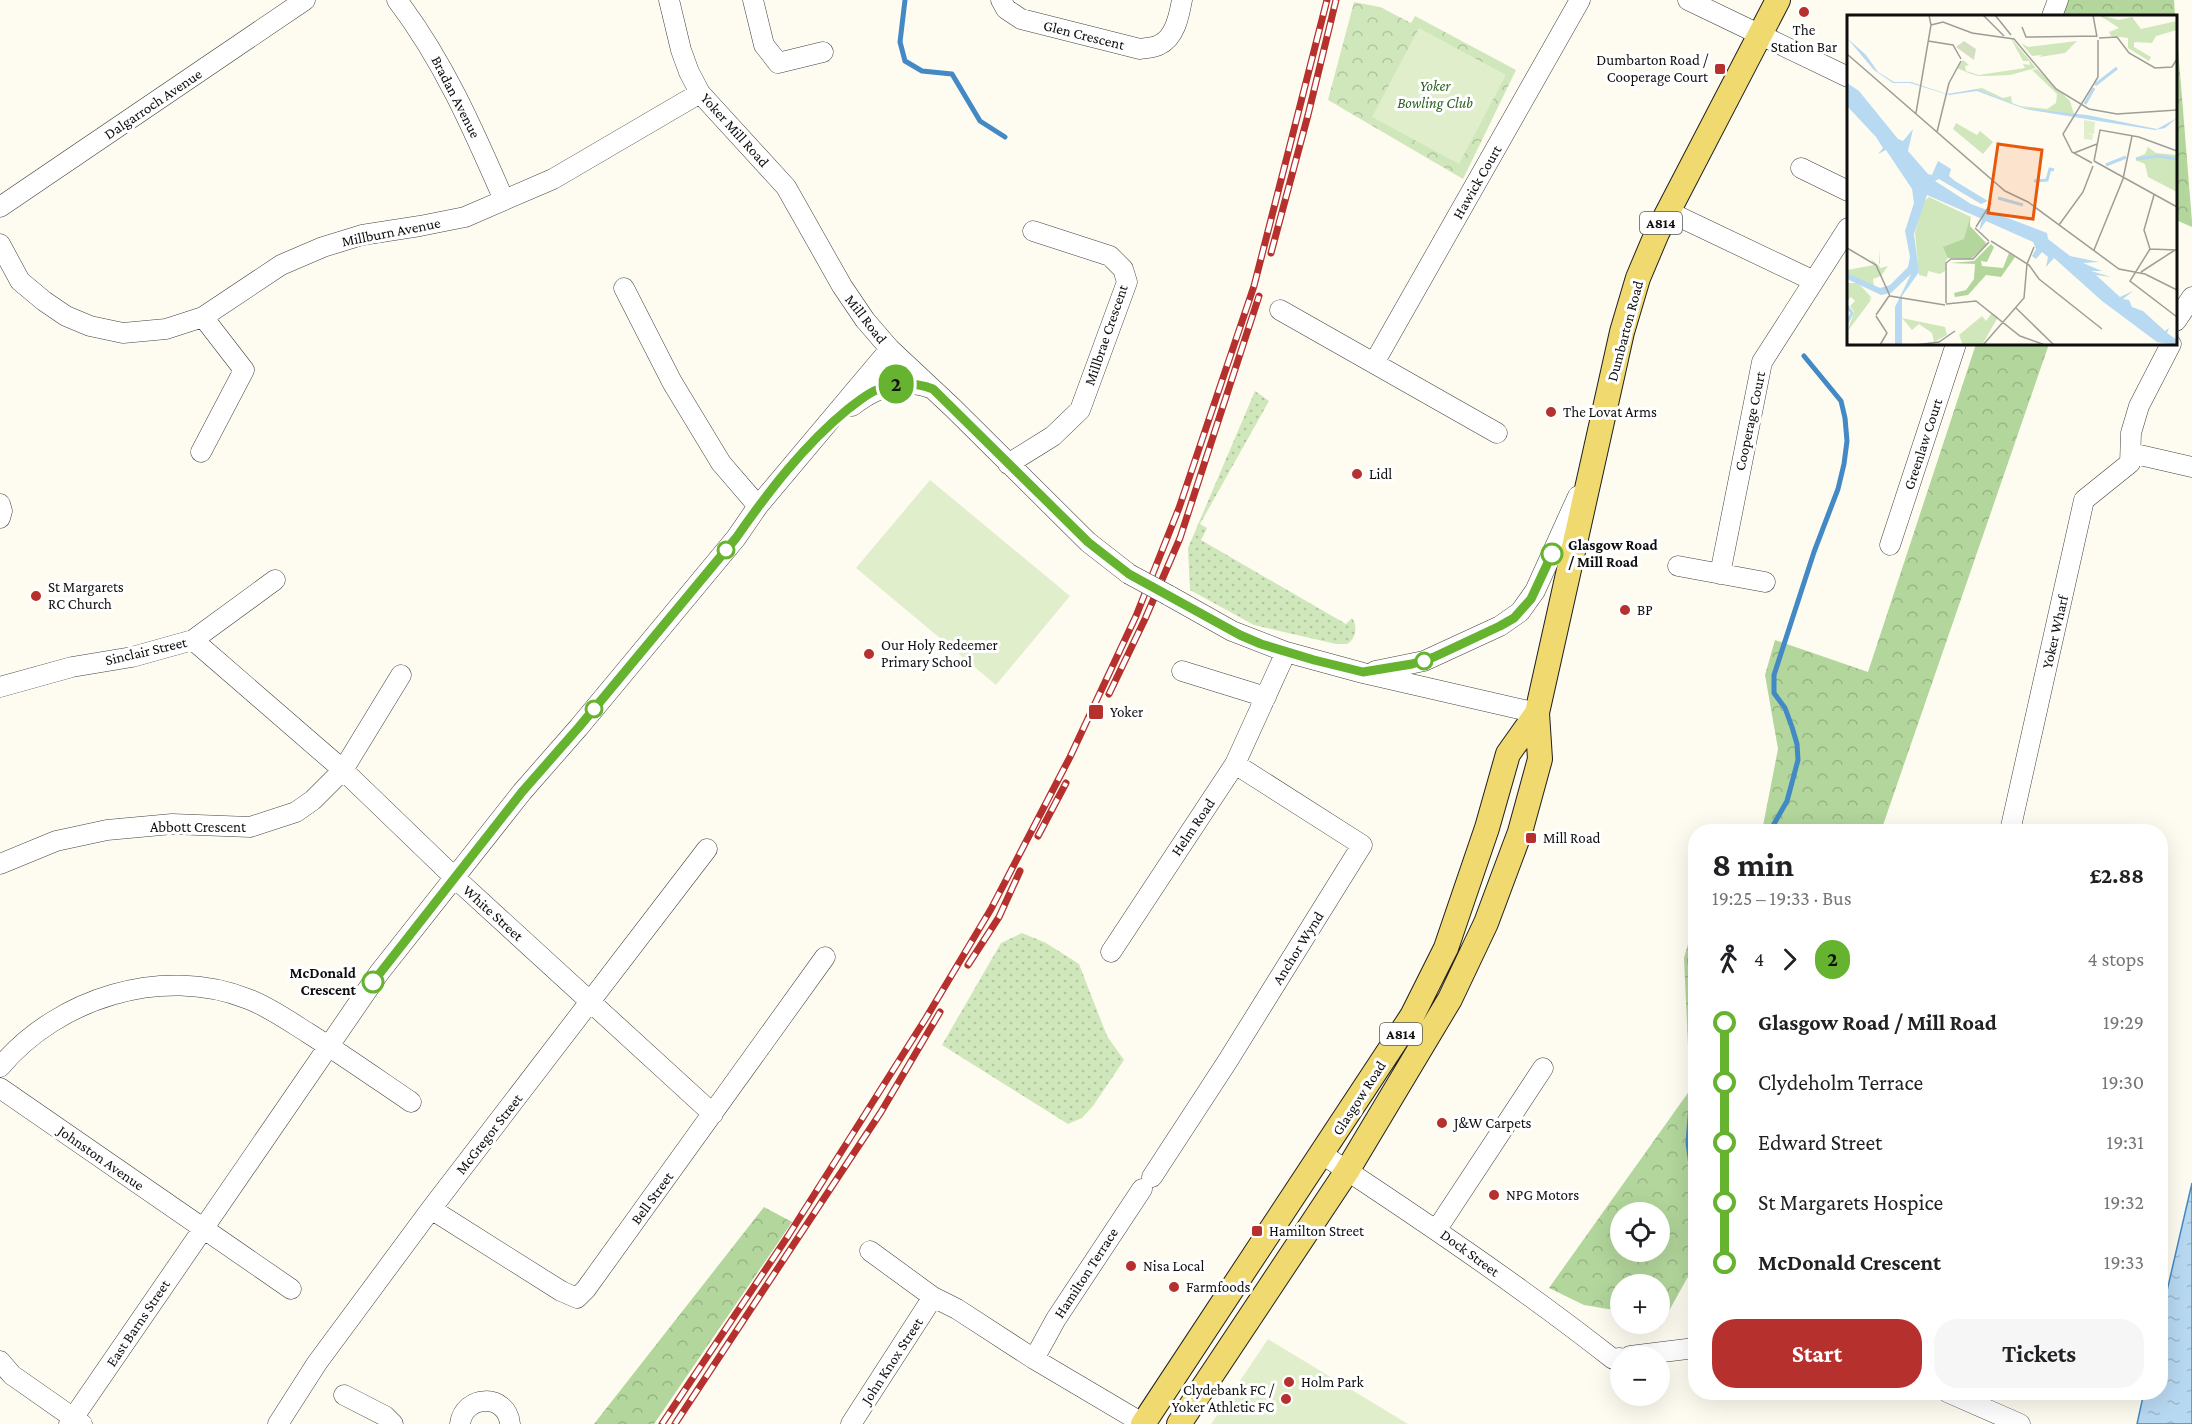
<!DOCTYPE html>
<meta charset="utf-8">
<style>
body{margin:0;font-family:"Crimson Pro",serif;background:#f6f6f6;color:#202124;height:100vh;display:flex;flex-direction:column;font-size:22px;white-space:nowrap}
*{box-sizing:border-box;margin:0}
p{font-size:20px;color:#757577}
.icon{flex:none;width:33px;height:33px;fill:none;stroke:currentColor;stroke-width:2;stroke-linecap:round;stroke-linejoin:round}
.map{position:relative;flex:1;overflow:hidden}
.side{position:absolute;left:1688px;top:824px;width:480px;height:576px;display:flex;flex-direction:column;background:#fff;border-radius:24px;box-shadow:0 6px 24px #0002}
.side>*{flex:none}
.badge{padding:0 12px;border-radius:20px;font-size:21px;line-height:39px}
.controls{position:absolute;left:1610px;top:1202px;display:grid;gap:12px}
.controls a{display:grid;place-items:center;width:60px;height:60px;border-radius:50%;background:#fff;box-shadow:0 6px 24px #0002;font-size:30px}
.map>.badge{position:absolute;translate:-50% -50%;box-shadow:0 0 0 3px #fff}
.legs{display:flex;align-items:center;gap:9px;height:66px;padding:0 24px;font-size:20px}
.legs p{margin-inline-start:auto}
.head{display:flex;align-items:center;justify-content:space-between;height:102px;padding:0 24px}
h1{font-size:33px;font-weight:700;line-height:45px}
.cta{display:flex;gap:12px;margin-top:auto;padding:12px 24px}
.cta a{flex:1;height:69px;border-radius:24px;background:#b6302e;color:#fff;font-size:24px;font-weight:700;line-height:69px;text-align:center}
.cta a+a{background:#f6f6f6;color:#202124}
ul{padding:0 24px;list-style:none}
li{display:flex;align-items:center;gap:21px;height:60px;font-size:22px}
li i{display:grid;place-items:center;width:9px;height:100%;margin:0 8px;background:currentColor}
li i::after{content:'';width:15px;height:15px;margin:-8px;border:4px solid;border-radius:50%;background:#fff}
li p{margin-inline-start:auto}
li:first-child i{background:linear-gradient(#0000 50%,currentColor 0)}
li:last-child i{background:linear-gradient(currentColor 50%,#0000 0)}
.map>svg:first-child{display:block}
</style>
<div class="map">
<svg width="2192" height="1424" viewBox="0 0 2192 1424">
<defs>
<pattern id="grass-dots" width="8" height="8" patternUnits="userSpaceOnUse" patternTransform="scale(1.5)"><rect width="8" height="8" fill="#cfe7bb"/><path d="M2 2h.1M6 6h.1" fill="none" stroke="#b1c5a0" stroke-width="1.8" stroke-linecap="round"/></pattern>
<pattern id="forest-crowns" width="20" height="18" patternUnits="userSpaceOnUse" patternTransform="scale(1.5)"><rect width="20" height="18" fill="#b2d69b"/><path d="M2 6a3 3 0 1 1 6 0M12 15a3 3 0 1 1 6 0" fill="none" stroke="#98b684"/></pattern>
<pattern id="park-crowns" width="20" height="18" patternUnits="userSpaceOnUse" patternTransform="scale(1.5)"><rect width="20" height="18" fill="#cfe7bb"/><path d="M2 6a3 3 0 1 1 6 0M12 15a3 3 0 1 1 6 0" fill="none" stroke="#b1c5a0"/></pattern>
<pattern id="water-ripples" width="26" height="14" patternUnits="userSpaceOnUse" patternTransform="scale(1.5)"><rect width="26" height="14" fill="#b8d9f2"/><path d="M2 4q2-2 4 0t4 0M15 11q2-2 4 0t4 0" fill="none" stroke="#9db9ce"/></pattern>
</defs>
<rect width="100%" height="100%" fill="#fefcf0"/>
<path fill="url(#grass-dots)" d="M1255,391L1269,401L1200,524L1207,528L1201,540L1346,624L1352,618C1358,626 1356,639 1347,644H1336L1254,625L1190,590L1188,548Z
M1022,933L1046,943L1079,964L1107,1036L1124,1060L1093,1106L1082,1118L1068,1124L942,1045L1001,943Z"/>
<path fill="url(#forest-crowns)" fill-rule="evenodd" d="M2066,0H2174L2175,16H2061Z
M2176,23L2192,222V227L2176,220Z
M1976,344H2049L1881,831H1762L1778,749L1765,675L1775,640L1868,672Z
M1695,931V1264L1660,1327L1650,1323H1659V1284H1620V1311L1584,1305L1549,1288L1690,1090L1684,958L1690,937ZM1620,1212H1659V1251H1620Z
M764,1207L792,1222L654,1424H594Z"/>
<path fill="url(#park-crowns)" d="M1354,2L1380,7L1411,23L1415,16L1516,70L1463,179L1328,100Z"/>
<path fill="#e0eecc" d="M1419,28L1506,75L1459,164L1372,117Z
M930,480L1070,596L996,685L856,568Z
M1268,1339L1408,1424H1211Z"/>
<path fill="url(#water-ripples)" stroke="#4389c5" stroke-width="1.5" d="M2192,1183V1424H2137L2144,1392H2160V1321Z"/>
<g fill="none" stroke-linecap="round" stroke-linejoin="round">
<path stroke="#4389c5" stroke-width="5" d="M905,0L900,42L905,61L922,71L952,74L980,121L1005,137
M1770,831L1787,801L1798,760L1797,744L1792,727L1785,708L1774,693V675L1814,552L1838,489L1844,464L1847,441L1845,418L1841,401L1804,356
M1695,940L1693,942L1690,960L1695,1021
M1693,1180L1688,1143L1695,1053"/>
<g stroke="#414141" stroke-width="21">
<path id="minor" d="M397,0C444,62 473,129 504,200
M669,0L681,50L689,72L700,93L786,187L842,286L865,320L890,349L953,408L1088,542L1129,574
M753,0L764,45L778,63L823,52
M1001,0L1006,9L1021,19L1140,49C1145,48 1153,48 1159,45C1175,38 1179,16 1182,0
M1688,0L1848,77
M2052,16L2058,0
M1801,168L1848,191
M0,207L305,0
M1667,211L1814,281
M0,244L20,281L44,301L66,316L90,326L123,333L166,329L203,317L281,265L323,247L362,235L420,226L465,217L553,179L700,93
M624,288L672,382L721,463L758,506
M1280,310L1497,433
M2176,321L2192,297
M1374,363L1580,0
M852,406C875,388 902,377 930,388
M201,452L244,370L203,317
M2131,453L2192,467
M1008,464L1053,436L1080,410L1127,282L1123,269L1110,256L1033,231
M0,504L2,511L0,518
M1890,545L1956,344
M1678,566L1765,582
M1720,574L1762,362L1848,228
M1168,595L1232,631L1286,652L1363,673L1537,713
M193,640L343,770L454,877L713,1114
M1182,671L1266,697
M1375,671L1424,661L1500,626L1520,612L1535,591L1578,496
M0,687L72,667L132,657L193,640L275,580
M2010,831L2084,500L2130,463L2131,433L2139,406L2171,344
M0,864L56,841L107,830L172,824L250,827L296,812L313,800L343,770L401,675
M1111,952L1235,764L1286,652
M0,1067C58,998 162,965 248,999C269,1007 289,1021 308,1033C343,1055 377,1079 411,1102
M0,1088L291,1289
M1322,1154C1422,1220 1520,1286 1613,1359L1620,1358
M1152,1177L1227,1062L1362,845L1235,764
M431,1209L561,1291L577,1298L586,1289L825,957
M1437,1229L1543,1068
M870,1251L933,1297L957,1309L1034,1359L1144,1424
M1630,1356L1695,1348
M1034,1359L1056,1319L1142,1189
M0,1361L12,1375L82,1424
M1947,1392L2020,1424
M344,1395L385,1416L393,1424
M69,1424L379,973L522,792L579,727L736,538L758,506L890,349
M278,1424L317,1363L431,1209L707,849
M460,1424C464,1394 507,1393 510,1424
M851,1424L933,1297"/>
</g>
<g stroke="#1f1f1f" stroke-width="26">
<path id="major" d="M1143,1424L1412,1016L1446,948L1487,828L1508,754L1537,713
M1179,1424L1347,1171L1450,999L1486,923L1520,832L1540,759L1537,713L1622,332L1638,278L1657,233L1778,0"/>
</g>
<use href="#minor" stroke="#fff" stroke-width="20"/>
<use href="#major" stroke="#f0d96e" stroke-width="24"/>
<g stroke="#b6302e" stroke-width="7">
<path id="rail" d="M1271,253L1308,115L1336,0
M1109,694L1145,619L1180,538L1259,296
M1038,836L1066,783
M968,965L999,917L1020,871
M662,1424L788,1236L926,1018L991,909L1070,757L1136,616L1179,508L1254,286L1327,0
M675,1424L881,1112L940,1012"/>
</g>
<use href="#rail" stroke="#fff" stroke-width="4.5" stroke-dasharray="14" stroke-linecap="butt"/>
<g stroke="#414141" stroke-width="21" stroke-linecap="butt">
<path id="minor-bridge" d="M1129,574L1168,595"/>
</g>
<use href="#minor-bridge" stroke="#fff" stroke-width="20"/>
</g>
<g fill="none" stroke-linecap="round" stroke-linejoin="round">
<g stroke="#fff" stroke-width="14">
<path id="line-1" d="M373,982L522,792L579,727L736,538C768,492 804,445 848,409C858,402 867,393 879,389C898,382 914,382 933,389L1088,542L1129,574L1240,635L1261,644L1314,660L1363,672L1412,664L1434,657L1500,626L1514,618L1531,599L1552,554"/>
</g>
<use href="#line-1" stroke="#65b32e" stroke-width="9"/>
</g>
<g fill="#b6302e" stroke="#fff" stroke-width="2">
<circle cx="1804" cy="12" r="6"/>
<rect x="1714" y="63" width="12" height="12" rx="3"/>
<circle cx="1551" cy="412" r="6"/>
<circle cx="1357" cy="474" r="6"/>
<circle cx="36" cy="596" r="6"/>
<circle cx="1625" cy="610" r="6"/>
<circle cx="869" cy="654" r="6"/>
<rect x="1088" y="704" width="16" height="16" rx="3"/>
<rect x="1525" y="832" width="12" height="12" rx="3"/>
<circle cx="1442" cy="1123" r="6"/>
<circle cx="1494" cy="1195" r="6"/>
<rect x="1251" y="1225" width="12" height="12" rx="3"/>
<circle cx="1131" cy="1266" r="6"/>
<circle cx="1174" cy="1287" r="6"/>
<circle cx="1289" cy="1382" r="6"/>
<circle cx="1286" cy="1399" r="6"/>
</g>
<g fill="#fff" stroke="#65b32e" stroke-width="3">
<circle cx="726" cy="550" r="8"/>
<circle cx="1552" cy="554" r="10"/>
<circle cx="1424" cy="661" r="8"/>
<circle cx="594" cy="709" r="8"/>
<circle cx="373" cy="982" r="10"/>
</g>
<g text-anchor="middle" stroke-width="6" stroke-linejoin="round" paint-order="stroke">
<g fill="#fff" stroke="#565656" stroke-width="1.5">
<rect x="1640" y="212" width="42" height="22" rx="4.5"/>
<rect x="1380" y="1023" width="42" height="22" rx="4.5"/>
</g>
<g font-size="14" font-weight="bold" fill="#0e0e0e">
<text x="1661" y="228">A814</text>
<text x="1401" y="1039">A814</text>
</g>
<g font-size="15" fill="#0e0e0e" stroke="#fff" text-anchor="start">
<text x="1804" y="35" text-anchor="middle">The<tspan x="1804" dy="17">Station Bar</tspan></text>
<text x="1708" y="65" text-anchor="end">Dumbarton Road /<tspan x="1708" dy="17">Cooperage Court</tspan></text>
<text x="1563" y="417">The Lovat Arms</text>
<text x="1369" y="479">Lidl</text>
<text x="48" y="592">St Margarets<tspan x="48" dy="17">RC Church</tspan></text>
<text x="1637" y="615">BP</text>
<text x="881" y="650">Our Holy Redeemer<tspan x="881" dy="17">Primary School</tspan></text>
<text x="1110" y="717">Yoker</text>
<text x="1543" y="843">Mill Road</text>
<text x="1454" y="1128">J&amp;W Carpets</text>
<text x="1506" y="1200">NPG Motors</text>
<text x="1269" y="1236">Hamilton Street</text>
<text x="1143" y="1271">Nisa Local</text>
<text x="1186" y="1292">Farmfoods</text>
<text x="1301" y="1387">Holm Park</text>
<text x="1274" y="1395" text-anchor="end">Clydebank FC /<tspan x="1274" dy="17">Yoker Athletic FC</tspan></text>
</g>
<g font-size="15" fill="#0e0e0e" stroke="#fff">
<text transform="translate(1084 35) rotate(14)" y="5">Glen Crescent</text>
<text transform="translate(456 97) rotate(63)" y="5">Bradan Avenue</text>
<text transform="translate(153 104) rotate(-34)" y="5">Dalgarroch Avenue</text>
<text transform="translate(735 130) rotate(48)" y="5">Yoker Mill Road</text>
<text transform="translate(1477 182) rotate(-60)" y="5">Hawick Court</text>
<text transform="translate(391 232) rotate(-11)" y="5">Millburn Avenue</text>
<text transform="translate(866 319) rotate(52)" y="5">Mill Road</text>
<text transform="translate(1625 331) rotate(-75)" y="5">Dumbarton Road</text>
<text transform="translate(1106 335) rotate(-71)" y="5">Millbrae Crescent</text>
<text transform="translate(1750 421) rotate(-78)" y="5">Cooperage Court</text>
<text transform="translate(1923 444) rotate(-72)" y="5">Greenlaw Court</text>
<text transform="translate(2055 632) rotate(-77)" y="5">Yoker Wharf</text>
<text transform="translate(146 651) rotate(-13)" y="5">Sinclair Street</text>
<text x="198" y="832">Abbott Crescent</text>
<text transform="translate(1193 827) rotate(-56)" y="5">Helm Road</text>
<text transform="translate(493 913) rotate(42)" y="5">White Street</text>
<text transform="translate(1298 948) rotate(-58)" y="5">Anchor Wynd</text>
<text transform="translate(1359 1098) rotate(-57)" y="5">Glasgow Road</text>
<text transform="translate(489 1134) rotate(-52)" y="5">McGregor Street</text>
<text transform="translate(101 1158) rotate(35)" y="5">Johnston Avenue</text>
<text transform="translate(652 1198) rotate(-54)" y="5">Bell Street</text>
<text transform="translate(1470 1253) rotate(36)" y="5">Dock Street</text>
<text transform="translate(1086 1273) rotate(-57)" y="5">Hamilton Terrace</text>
<text transform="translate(138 1323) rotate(-56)" y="5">East Barns Street</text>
<text transform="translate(892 1361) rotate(-57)" y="5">John Knox Street</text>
</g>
<g font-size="15" font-style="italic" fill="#2b6222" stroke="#fff">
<text x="1435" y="91">Yoker<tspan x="1435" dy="17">Bowling Club</tspan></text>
</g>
<g font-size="15" font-weight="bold" fill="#0e0e0e" stroke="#fff" text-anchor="start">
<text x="1568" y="550">Glasgow Road<tspan x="1568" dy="17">/ Mill Road</tspan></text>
<text x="356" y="978" text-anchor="end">McDonald<tspan x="356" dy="17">Crescent</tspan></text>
</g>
</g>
<g transform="translate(1847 15)">
<rect width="330" height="330" fill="#fefcf0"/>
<path d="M230,26L218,38L192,42L195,40L185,41L174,28L181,32ZM312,142L330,145V177L301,162L298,149L288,145ZM82,182L124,202L119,227L99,245L98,256L93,259L81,256L80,262L72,260L68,218L76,187ZM32,234L33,248L32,250L33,253L41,251L34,261L26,264L27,272L0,258V255L27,250L24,244L32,251ZM0,268H11L26,284L22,282L24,285L0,317L7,297L3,291L8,286L4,282L0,286Z" fill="#cfe7bb"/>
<path d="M123,203V211L140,229L124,244L101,243L96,232L117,224ZM144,229L147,232L140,247L134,246L135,251L156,253L162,238L168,242L154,262L139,260L121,280L108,282L107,278L119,275L127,264L128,249L102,248L127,246Z" fill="#b2d69b"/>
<path d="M117,26L129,34L127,45L109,32Z" fill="#d4dfc2"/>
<path d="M252,0L272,5L285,2L294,14L330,6V15L309,21L305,28L287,27V32L304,42L302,46L281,33V23L264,21L262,17L272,13ZM163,22L189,53L163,60L140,61H132L124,59L110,53L116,45L122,50L118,51L119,56L132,60L178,53L176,49L183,50L182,46H176ZM190,54L223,86L227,99L193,96L174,92L130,74L100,79L135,73L156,83L164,81L165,88L173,91L200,94L209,88L210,79L185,55ZM109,108L130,120L133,116L146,127L136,139L106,114ZM301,132L309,138L330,140V144L288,143L298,139ZM145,298L151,302L135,330H116L112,320L135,301L139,306ZM55,303L98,312L100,320L87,327L85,318L72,309L65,315Z" fill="#cfe7bb"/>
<path d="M237,105L248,107L247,119L240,118L246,120L245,125L237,124Z" fill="#e0eecc"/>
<path d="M0,23L19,40L31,57L47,67H64L100,79L130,74L177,93L240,100L310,114L330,103L318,113L308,115L178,94L130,76L102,80L63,68H46L27,55ZM0,68L12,76L51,124L56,126L66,114L61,136L81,159L85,160L91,146L104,154L102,161L108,166L141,186L134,189L92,164L88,166L124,189L200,218L201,224L223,241L252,247L236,248L255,256H244L264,262L249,260L273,282L286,276L276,284L282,285L285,292L296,296L318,316L322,313L320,318L330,325V330L310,327L255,286L207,243L199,252L201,242L195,237L189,244L185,241L189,234L186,227L139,206L132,216L135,204L80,180L67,219L72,257L55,281V330H48V292L64,259L44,278L34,280L0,264V258L33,273L43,270L61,252L63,242L58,216L67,188L65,174L39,135L31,139L36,133L29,122L0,91Z" fill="#b8d9f2"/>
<path fill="none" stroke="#b8d9f2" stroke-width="3" d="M248,70L270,53M238,89L247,73M289,144L311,141L330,144M259,150L279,142M187,166L200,165L203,154L207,155M151,183L176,190M0,291L5,298L0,308"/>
<path fill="none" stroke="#9e9d96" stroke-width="1.5" d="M136,0L157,21M148,0L164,20M246,0L250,22M84,10L96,7L125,18L167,24L209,74L242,94L270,99L330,95M175,12L179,22L250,21M252,23L270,22L282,38L308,53L325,52L330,44M81,26L106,30L114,44M0,39L158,176L181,187L272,254L298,259L330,275M102,68L114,46M69,98L84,10L82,0M90,117L102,68M227,138L250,129M247,146L253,115L292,122L330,136M247,146L330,192M245,148L225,137L216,119L251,62V25M212,210L236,177L246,151M129,212L144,188M128,213L142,226M144,226L182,250L192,264L255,314M0,233L29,250L43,281L98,290M303,234L283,266L330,302M303,234L297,215L307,180M303,234L330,235M247,235L276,164L285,121M294,257L328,235M99,288V248L104,244H126L142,227M99,289L129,286L173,321L198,330M169,293L207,330M29,300L42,281M29,301L40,318L33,330M69,330L92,327L108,316M136,330L177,283L180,249L187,232"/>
<path fill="#e8590c" fill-opacity="0.15" stroke="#e8590c" stroke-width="3" d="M151,129L195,135L186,204L141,198Z"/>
<rect width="330" height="330" fill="none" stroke="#0e0e0e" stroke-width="3"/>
</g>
</svg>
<div class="controls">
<a><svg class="icon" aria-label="locate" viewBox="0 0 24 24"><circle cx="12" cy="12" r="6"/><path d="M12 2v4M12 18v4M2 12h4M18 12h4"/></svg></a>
<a>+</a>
<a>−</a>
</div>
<b class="badge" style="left:896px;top:384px;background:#65b32e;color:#111">2</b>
<section class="side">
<div class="head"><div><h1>8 min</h1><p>19:25 – 19:33 · Bus</p></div><b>£2.88</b></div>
<div class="legs"><svg class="icon" aria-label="walk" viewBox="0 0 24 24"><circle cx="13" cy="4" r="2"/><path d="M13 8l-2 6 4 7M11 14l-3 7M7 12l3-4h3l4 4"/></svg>4<svg class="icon" aria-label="forward" viewBox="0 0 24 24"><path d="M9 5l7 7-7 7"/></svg><b class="badge" style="background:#65b32e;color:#111">2</b><p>4 stops</p></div>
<ul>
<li><i style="color:#65b32e"></i><b>Glasgow Road / Mill Road</b><p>19:29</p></li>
<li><i style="color:#65b32e"></i><span>Clydeholm Terrace</span><p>19:30</p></li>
<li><i style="color:#65b32e"></i><span>Edward Street</span><p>19:31</p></li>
<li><i style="color:#65b32e"></i><span>St Margarets Hospice</span><p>19:32</p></li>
<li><i style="color:#65b32e"></i><b>McDonald Crescent</b><p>19:33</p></li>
</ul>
<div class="cta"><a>Start</a><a>Tickets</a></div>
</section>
</div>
